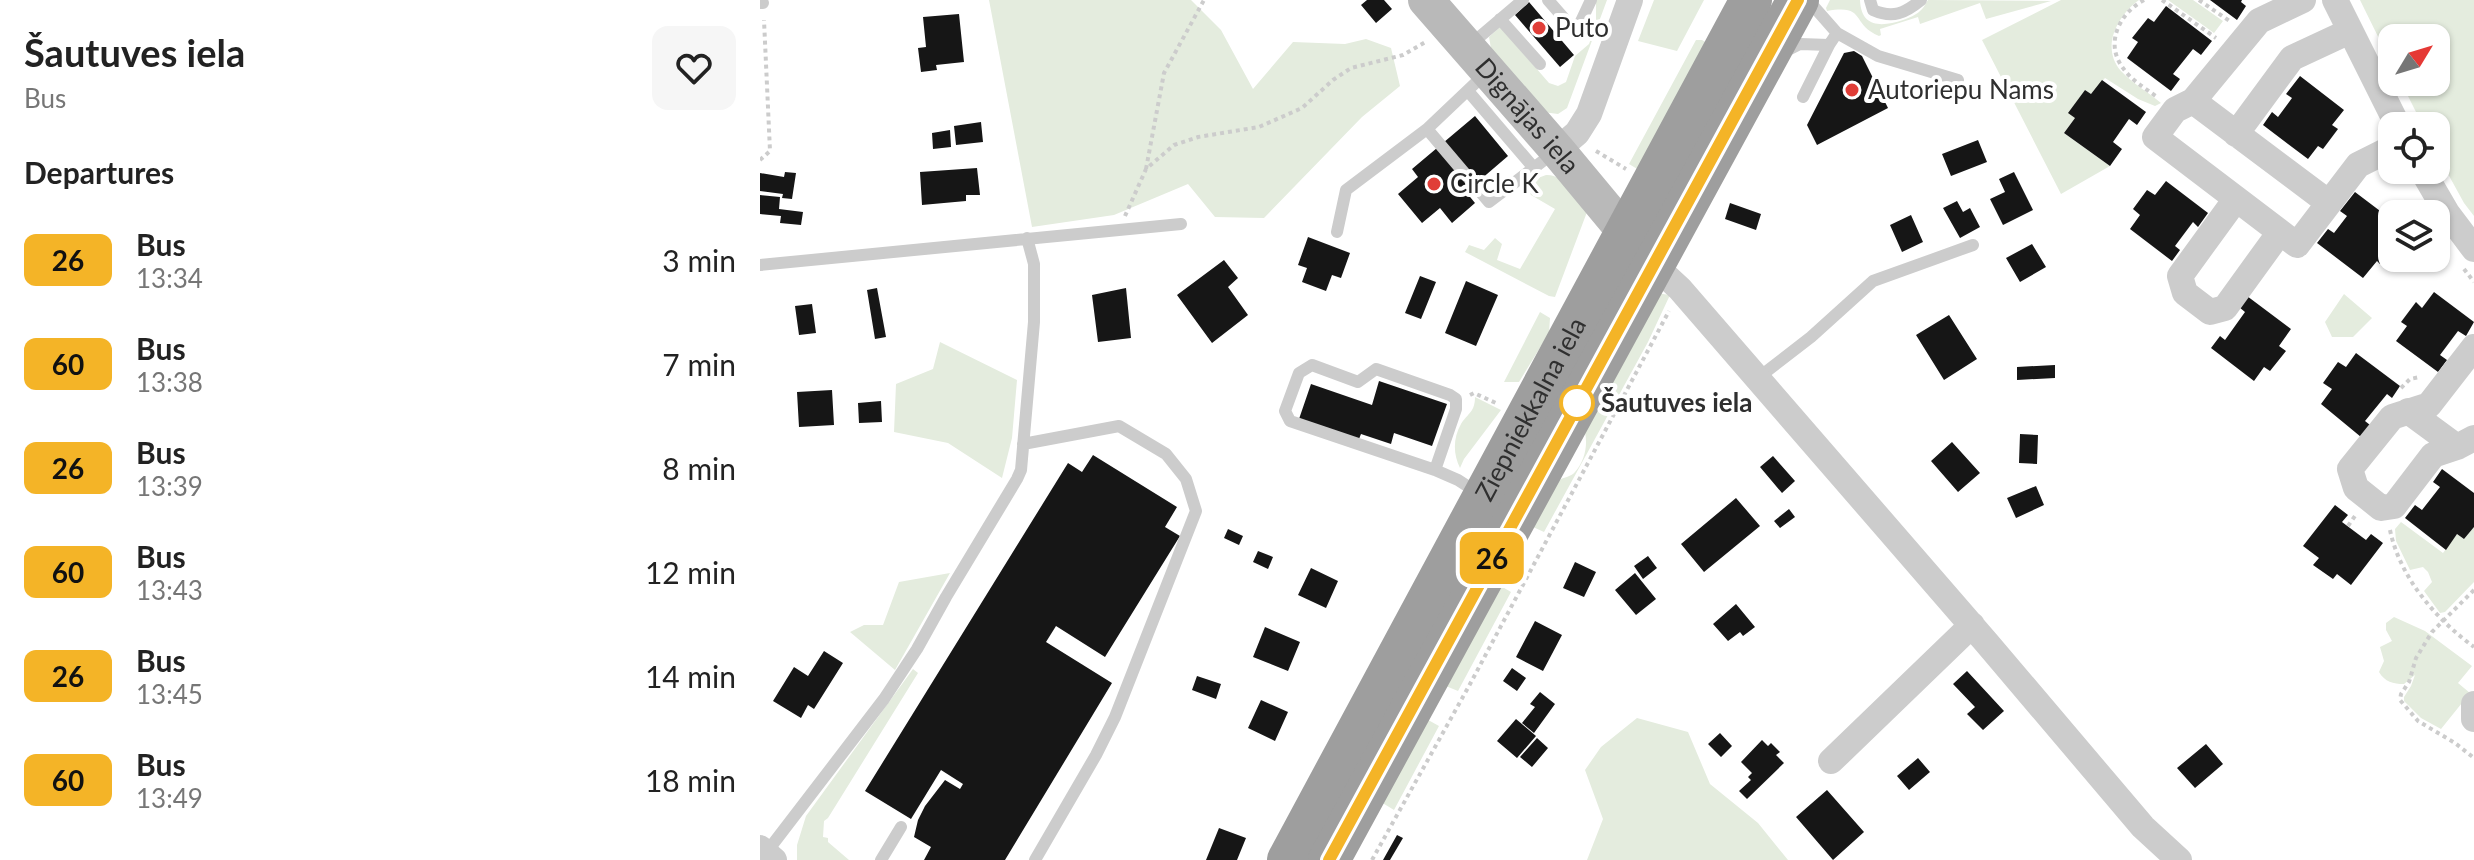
<!DOCTYPE html>
<meta charset="utf-8">
<style>
body{margin:0;font-family:Lato,sans-serif;background:#f6f6f6;color:#222;height:100vh;display:flex;flex-direction:column;font-size:30px;white-space:nowrap}
*{box-sizing:border-box;margin:0}
p{font-size:26px;color:#767676}
.icon{flex:none;width:44px;height:44px;fill:none;stroke:currentColor;stroke-width:2;stroke-linecap:round;stroke-linejoin:round}
.map{position:relative;flex:1;overflow:hidden}
.panel{display:flex;flex-direction:column;background:#fff;width:760px}
.panel>*{flex:none}
.badge{padding:0 16px;border-radius:12px;font-size:28px;line-height:52px}
.needle{width:52px;rotate:52deg}
.controls{position:absolute;left:1618px;top:24px;display:grid;gap:16px}
.controls a{display:grid;place-items:center;width:72px;height:72px;border-radius:16px;background:#fff;box-shadow:0 2px 6px #0004;font-size:40px}
.map>.badge{position:absolute;translate:-50% -50%;box-shadow:0 0 0 4px #fff}
h2{padding:0 24px;font-size:30px;line-height:72px}
.round{display:grid;place-items:center;flex:none;width:84px;height:84px;border-radius:16px;background:#f6f6f6}
.headline{display:flex;align-items:center;justify-content:space-between;height:136px;padding:0 24px}
h1{font-size:38px;font-weight:700;line-height:60px}
ul{padding:0;list-style:none}
li{display:flex;align-items:center;gap:24px;height:104px;padding:0 24px}
li div{flex:1}
li b{display:block;font-size:30px}
li em{font-style:normal}
li .badge{min-width:88px;font-weight:700;text-align:center}
main{display:flex;flex:1;min-height:0}
.map>svg:first-child{display:block}
</style>
<main>
<section class="panel">
<div class="headline"><div><h1>Šautuves iela</h1><p>Bus</p></div><a class="round"><svg class="icon" aria-label="heart" viewBox="0 0 24 24"><path d="M12 20l-8-8c-3-5 5-10 8-4 3-6 11-1 8 4z"/></svg></a></div>
<h2>Departures</h2>
<ul>
<li><span class="badge" style="background:#f4b427;color:#111">26</span><div><b>Bus</b><p>13:34</p></div><em>3 min</em></li>
<li><span class="badge" style="background:#f4b427;color:#111">60</span><div><b>Bus</b><p>13:38</p></div><em>7 min</em></li>
<li><span class="badge" style="background:#f4b427;color:#111">26</span><div><b>Bus</b><p>13:39</p></div><em>8 min</em></li>
<li><span class="badge" style="background:#f4b427;color:#111">60</span><div><b>Bus</b><p>13:43</p></div><em>12 min</em></li>
<li><span class="badge" style="background:#f4b427;color:#111">26</span><div><b>Bus</b><p>13:45</p></div><em>14 min</em></li>
<li><span class="badge" style="background:#f4b427;color:#111">60</span><div><b>Bus</b><p>13:49</p></div><em>18 min</em></li>
</ul>
</section>
<div class="map">
<svg width="1714" height="860" viewBox="0 0 1714 860">
<rect width="100%" height="100%" fill="#fff"/>
<path fill="#e4ecde" d="M229,0H431L461,30L493,89L533,42L585,44L606,39L631,48L640,86L602,117L504,218L455,217L428,184L354,215L272,227Z
M836,0H847L807,108L798,114L783,112L732,54L729,37L740,27L741,28L789,83L798,86L806,82L815,56L829,44L836,25Z
M894,0H944L917,51L878,41Z
M1070,0H1100C1101,28 1122,27 1143,20C1149,18 1156,15 1160,11C1164,8 1165,4 1168,0L1291,1L1226,19L1220,3L1160,24L1158,17L1120,29L1121,35L1119,36C1090,24 1107,4 1067,11L1066,8Z
M1301,0H1379C1358,15 1340,47 1361,71C1372,83 1388,92 1401,103L1395,106L1378,99L1345,78L1331,94L1325,90L1309,113L1315,118L1304,133L1350,166L1301,194L1222,40Z
M1408,0H1433L1463,21L1454,33Z
M1600,0H1714V216L1704,203L1676,152V126H1663L1641,82H1676V38H1632V65Z
M936,40H942L947,43L884,173L869,164Z
M786,175C805,174 816,199 827,212L795,297L789,296L705,252L709,245L724,250L735,238L742,244L737,260L760,269L795,209L771,195L769,191L778,178Z
M896,293L910,295L888,342L784,532L773,527C778,517 791,487 798,481C803,477 811,477 815,472C827,458 829,439 822,422Z
M1584,294L1612,318L1593,337H1572L1565,322Z
M780,312L790,318L789,333L759,382H744Z
M180,342L257,380L252,438L242,478L188,443L134,432L136,384L173,369Z
M715,397L741,410L704,459L700,468C693,454 693,438 701,424C708,413 715,412 715,397Z
M1641,522L1683,553L1697,534L1704,539L1714,527V582L1685,612L1680,613L1664,591L1672,582L1668,572L1663,567L1650,570L1636,541L1635,529Z
M190,573L135,670L90,632L104,625H123L139,582Z
M734,582L751,592L698,691L681,684Z
M1634,617L1665,631L1712,666L1698,683L1710,693L1681,729L1661,718L1644,701V697L1651,686L1655,675L1644,684C1633,684 1625,682 1619,672L1624,661L1620,647L1632,641L1626,630V623Z
M153,669L158,673L68,818L64,821L63,837L68,838V842L89,860H37V845L46,816Z
M661,716L679,726L634,810L616,799Z
M877,718L928,732L950,784L998,823L1028,860H827L843,819L825,770L841,747Z"/>
<path fill="#161616" d="M607,0H624L632,9L616,23L601,5Z
M1450,0H1482L1481,2L1486,6L1477,20Z
M769,2L814,55L800,67L755,15Z
M1406,6L1452,41L1441,55L1433,49L1413,74L1420,79L1411,91L1367,58L1378,42L1372,38L1388,18L1394,22Z
M199,14L204,62L176,65L177,70L161,72L158,48L166,47L163,17Z
M1094,51L1102,56L1128,108L1057,145L1047,125L1084,53Z
M1540,76L1584,110L1572,125L1578,129L1563,149L1558,146L1548,159L1503,125L1512,112L1518,117L1532,98L1526,94Z
M1342,80L1386,112L1377,125L1369,119L1353,142L1362,149L1350,166L1304,133L1315,118L1308,113L1325,90L1331,94Z
M715,116L748,156L706,192L715,203L692,223L680,208L662,223L638,194L658,177L652,169Z
M221,122L223,142L196,145L194,126Z
M190,130L191,147L173,149L172,133Z
M1218,140L1227,162L1191,176L1182,154Z
M217,168L220,195H206V201L162,205L160,172Z
M25,172L36,173L32,199L22,198L23,194L0,191V173L24,177Z
M1254,172L1273,210L1243,225L1230,199L1245,192L1239,179Z
M1406,181L1448,213L1438,227L1433,222L1415,246L1420,250L1412,261L1370,229L1380,215L1373,209L1387,190L1395,195Z
M1595,192L1632,220V249L1620,264L1617,261L1603,278L1557,243L1568,229L1574,233L1587,216L1580,211Z
M0,195L20,197L19,209L43,212L41,225L20,223L21,216L0,214Z
M1197,201L1203,212L1210,208L1220,227L1200,238L1183,208Z
M970,203L1001,214L996,230L965,219Z
M1151,215L1163,242L1142,252L1130,225Z
M548,237L590,253L581,278L572,275L566,291L542,282L547,268L538,265Z
M1272,244L1286,267L1260,282L1246,258Z
M464,260L478,278L468,287L488,315L452,343L417,295Z
M660,276L676,282L661,319L645,313Z
M706,281L738,295L716,346L685,333Z
M117,288L126,337L115,339L107,290Z
M366,288L371,338L338,342L332,295Z
M1674,292L1714,322L1706,336L1698,331L1680,355L1687,360L1678,372L1636,341L1647,326L1641,322L1656,302L1662,308Z
M1487,296L1531,329L1519,346L1526,351L1510,371L1504,367L1494,381L1451,348L1460,336L1465,340L1485,312L1479,307Z
M52,304L56,333L39,335L35,306Z
M1189,315L1217,359L1184,380L1156,335Z
M1596,353L1640,386L1632,398L1627,394L1605,421L1610,425L1601,437L1561,404L1572,389L1563,383L1578,362L1586,367Z
M1295,365V378L1257,380V367Z
M619,381L687,404L672,446L634,433L631,444L601,434L599,439L539,419L551,384L612,405Z
M72,390L74,425L39,427L37,392Z
M121,401L122,422L99,423L98,403Z
M1260,434L1278,435L1277,464L1259,463Z
M1192,442L1220,473L1198,492L1171,461Z
M333,455L417,507L405,527L420,536L345,657L296,626L286,642L352,683L245,860H164L171,847L154,837L158,820L165,806L185,780L200,789L203,784L181,770L151,819L105,791L308,463L322,472Z
M1013,456L1035,481L1022,493L1000,467Z
M1682,469L1714,493V527L1704,539L1697,534L1686,550L1645,518L1655,505L1662,510L1680,487L1673,482Z
M1276,486L1284,505L1256,518L1247,498Z
M976,498L1000,526L944,572L921,544Z
M1575,505L1588,515L1582,522L1606,540L1611,534L1623,543L1591,585L1577,574L1573,579L1553,565L1559,558L1543,546Z
M1029,509L1035,517L1020,528L1014,521Z
M468,529L483,536L479,545L464,538Z
M498,551L513,557L508,569L493,562Z
M888,556L897,568L883,579L874,566Z
M815,562L836,572L824,597L803,588Z
M551,568L578,581L566,608L538,595Z
M875,573L896,599L876,615L855,590Z
M976,604L995,627L983,636L980,632L968,641L953,624Z
M775,621L802,635L783,671L756,657Z
M505,627L540,642L528,671L493,657Z
M64,651L83,663L54,709L48,705L41,718L13,701L34,667L48,676Z
M752,668L766,678L757,691L743,681Z
M1207,671L1244,711L1223,730L1207,714L1215,707L1193,684Z
M437,676L461,684L456,699L432,690Z
M780,692L795,704L774,733L762,723L775,707L770,704Z
M501,700L528,712L515,741L488,728Z
M756,719L776,736L757,758L737,741Z
M960,733L972,746L961,757L948,744Z
M777,738L788,748L772,767L760,757Z
M1002,740L1008,746L1011,743L1020,752L1016,755L1024,763L987,799L979,791L991,780L988,777L992,773L981,762Z
M1446,744L1463,764L1435,788L1417,768Z
M1158,758L1170,772L1149,790L1137,776Z
M1067,790L1104,832L1073,860L1036,817Z
M459,828L486,838L477,860H446Z
M637,835L643,838L630,860H623Z"/>
<g fill="none" stroke-linecap="round" stroke-linejoin="round">
<path stroke="#ccc" stroke-width="4" stroke-dasharray="4 4" stroke-linecap="butt" d="M1384,0C1360,13 1344,43 1363,68C1371,80 1385,88 1397,97
M1402,0L1456,38
M1439,0L1471,22
M836,151L866,169
M0,160L10,151L4,20
M386,169L404,73L444,0
M365,216L386,169L414,145L438,137L499,127L542,108L573,80L591,68L643,55L667,41
M1704,269L1714,282
M1641,388L1650,379L1660,377
M710,395L714,393L738,404
M1588,526L1595,516
M1630,530C1640,578 1676,619 1714,647
M1714,590L1672,632L1656,658L1649,682L1641,694L1640,700L1658,721L1695,743L1714,758
M612,860L709,686L909,311"/>
<path stroke="#ccc" stroke-width="12" d="M788,0L816,32L831,0
M1110,0L1113,10C1133,19 1145,13 1161,0
M0,3H3
M740,19L780,64
M1077,33L1118,56L1198,80
M710,45L763,0
M1026,51L1040,44L1069,45
M726,73L667,129L729,202L796,151
M708,91L774,168
M1043,97L1069,45L1077,33L1048,0
M577,232L586,190L667,129
M0,265L421,224
M552,365L598,382L616,369L690,395L696,399V409L675,470L530,421L525,411L539,373Z
M998,378L1051,337L1113,281L1213,245
M263,444L359,426L406,454L426,479L436,511L355,717L336,755L275,860
M675,470L698,480L718,493
M6,853L124,699L157,649L186,597L257,479L261,470L274,322V264L267,238
M121,860L141,827"/>
<path stroke="#ccc" stroke-width="26" d="M1543,0L1499,21L1433,101L1415,110L1395,137L1537,245L1598,165L1632,148
M1575,0L1638,126
M1433,101L1569,203
M1476,134L1532,58L1590,31
M797,150L817,133L829,114L870,0
M1662,170L1687,213L1714,249
M1476,199L1420,276L1425,293L1450,312L1465,308L1520,232
M893,264L920,289L1226,642L1383,827L1419,860
M1714,347L1669,405L1632,417L1590,469L1596,488L1621,508L1634,506L1673,455L1697,447L1714,438
M1648,411L1697,447
M1714,704V719
M1071,761L1212,625
M0,848L14,860"/>
<path stroke="#b9b9b9" stroke-width="36" id="s1" d="M666,0L797,150L866,233"/>
<g stroke="#9e9e9e" stroke-width="42">
<path id="s2" d="M528,860L991,0"/>
<path d="M569,860L1038,0"/>
</g>
</g>
<g fill="none" stroke-linecap="round" stroke-linejoin="round">
<g stroke="#fff" stroke-width="18">
<path id="line" d="M569,860L1038,0"/>
</g>
<use href="#line" stroke="#f4b427" stroke-width="12"/>
</g>
<g fill="#e03e38" stroke="#fff" stroke-width="3">
<circle cx="779" cy="28" r="8"/>
<circle cx="1092" cy="90" r="8"/>
<circle cx="674" cy="184" r="8"/>
</g>
<circle fill="#fff" stroke="#f4b427" stroke-width="4" cx="817" cy="403" r="16"/>
<g text-anchor="middle" stroke-width="8" stroke-linejoin="round" paint-order="stroke">
<g font-size="26" fill="#2f2f2f" stroke="#fff" text-anchor="start">
<text x="795" y="37">Puto</text>
<text x="1108" y="99">Autoriepu Nams</text>
<text x="690" y="193">Circle K</text>
</g>
<g font-size="26" fill="#2f2f2f" stroke="#fff">
<text dy="9" stroke="none"><textPath href="#s1" startOffset="154">Dignājas iela</textPath></text>
<text dy="9" stroke="none"><textPath href="#s2" startOffset="512">Ziepniekkalna iela</textPath></text>
</g>
<g font-size="26" font-weight="bold" fill="#2f2f2f" stroke="#fff" text-anchor="start">
<text x="841" y="412">Šautuves iela</text>
</g>
</g>
</svg>
<div class="controls">
<a><svg class="needle" viewBox="-14 -14 28 28"><path d="M0-13l5 13h-10z" fill="#e53935"/><path d="M0 13l5-13h-10z" fill="#767676"/></svg></a>
<a><svg class="icon" aria-label="locate" viewBox="0 0 24 24"><circle cx="12" cy="12" r="6"/><path d="M12 2v4M12 18v4M2 12h4M18 12h4"/></svg></a>
<a><svg class="icon" aria-label="layers" viewBox="0 0 24 24"><path d="M12 4l9 5-9 5-9-5zM3 14l9 5 9-5"/></svg></a>
</div>
<b class="badge" style="left:732px;top:558px;background:#f4b427;color:#111">26</b>
</div>
</main>
